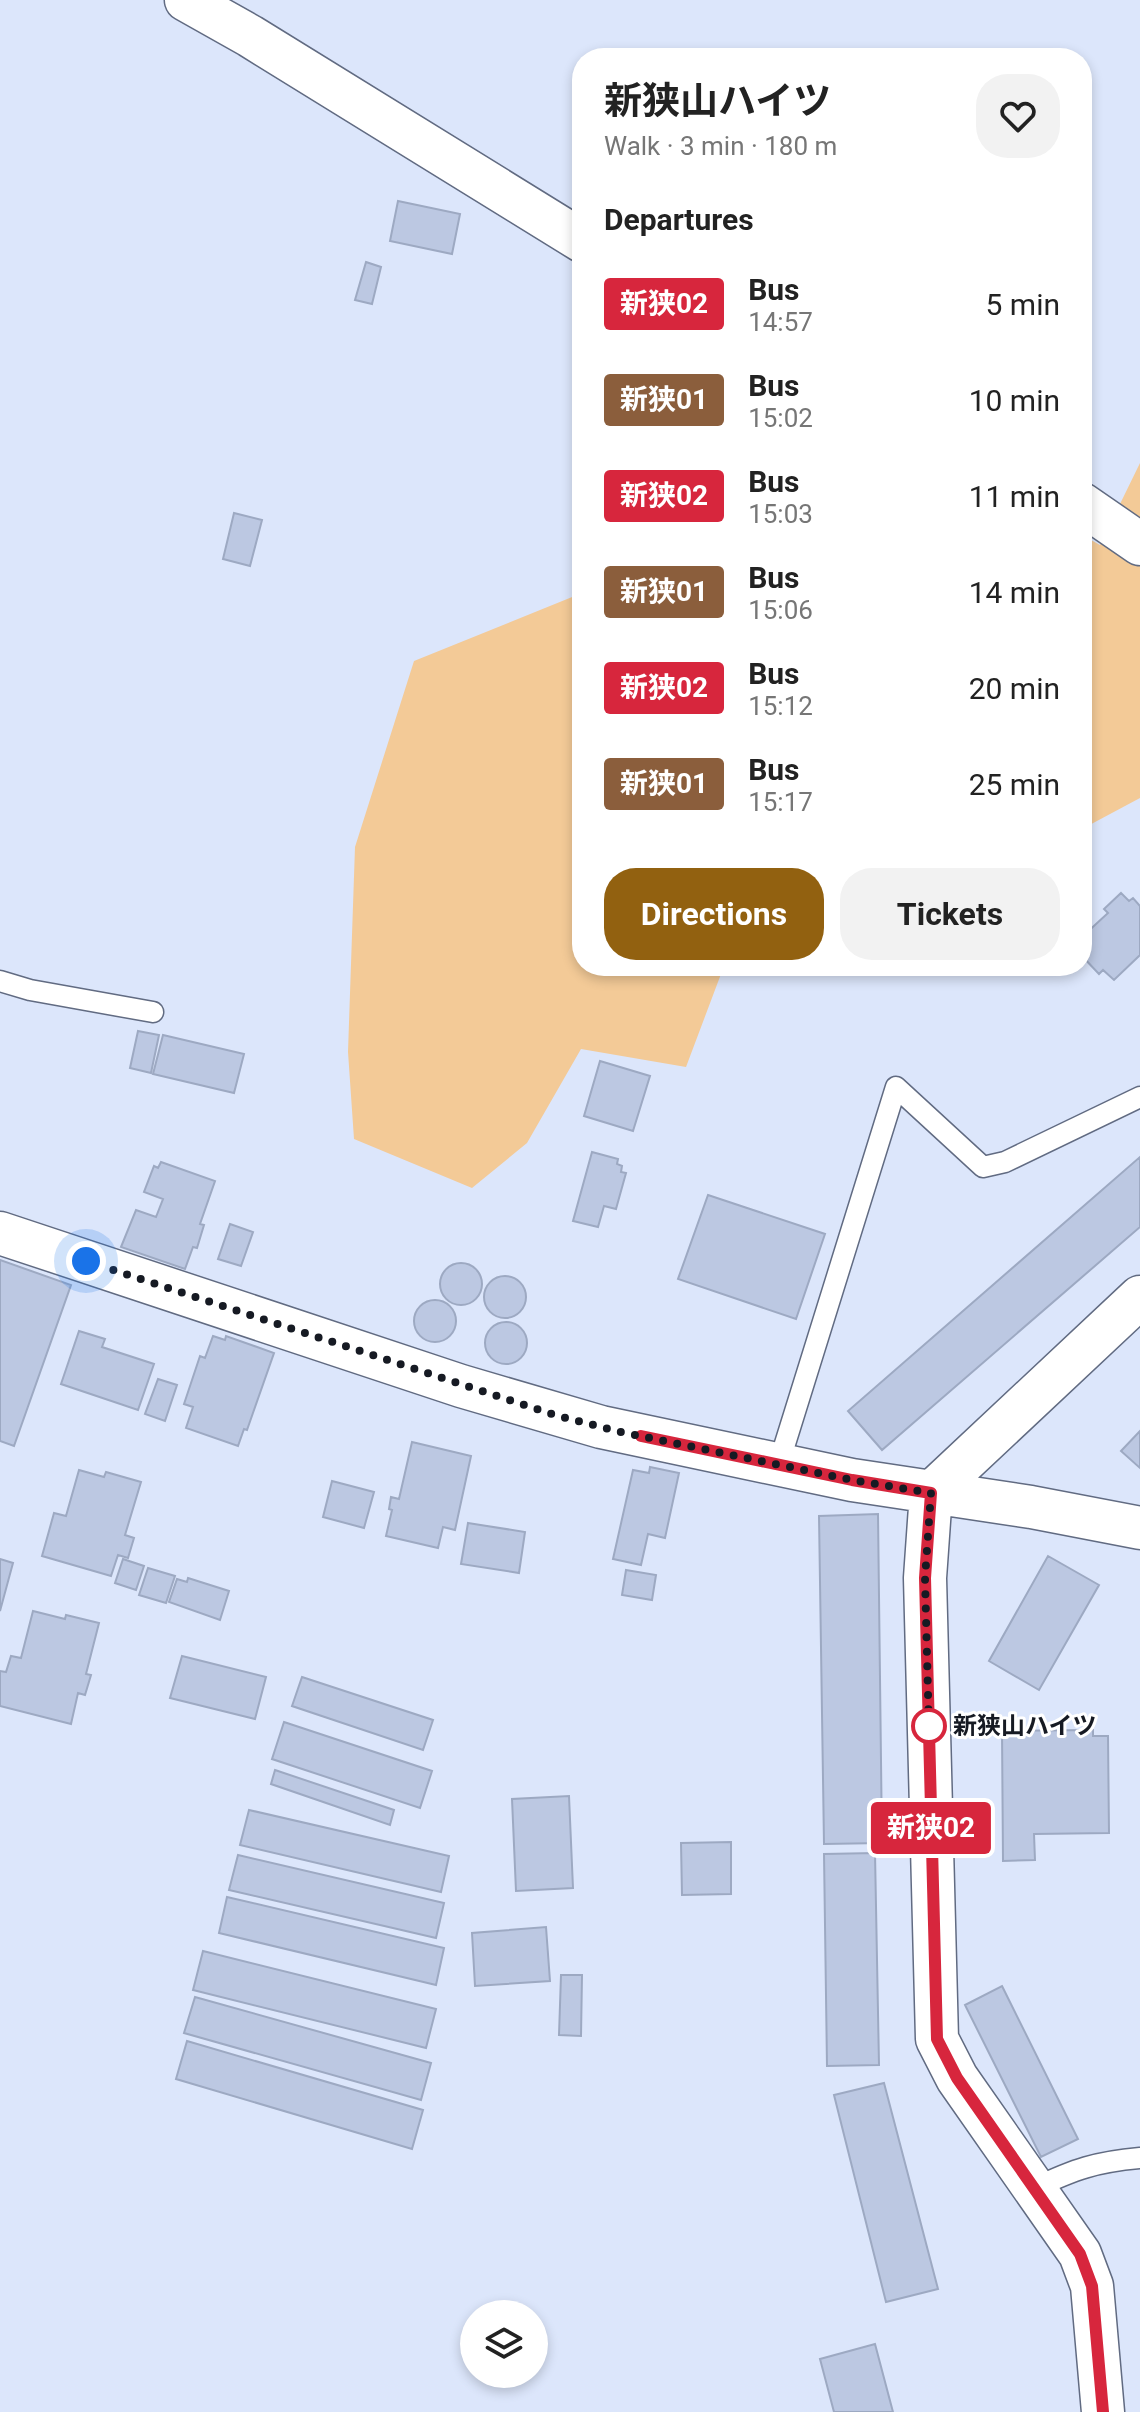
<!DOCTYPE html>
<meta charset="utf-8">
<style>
body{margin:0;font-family:Roboto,"Noto Sans JP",sans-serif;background:#f2f2f2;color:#222;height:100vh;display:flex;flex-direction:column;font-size:30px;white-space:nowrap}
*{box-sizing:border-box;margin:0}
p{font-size:26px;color:#767676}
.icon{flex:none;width:44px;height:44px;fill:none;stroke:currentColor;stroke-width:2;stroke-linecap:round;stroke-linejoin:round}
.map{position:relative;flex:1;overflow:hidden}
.side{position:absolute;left:572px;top:48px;width:520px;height:928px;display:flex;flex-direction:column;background:#fff;border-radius:32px;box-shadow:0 4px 12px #0003}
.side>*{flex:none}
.badge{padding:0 16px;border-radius:6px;font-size:28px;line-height:52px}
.fabs{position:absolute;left:460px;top:2300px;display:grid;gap:16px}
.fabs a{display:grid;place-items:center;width:88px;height:88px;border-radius:50%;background:#fff;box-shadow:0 4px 12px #0003;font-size:40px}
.you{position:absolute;width:40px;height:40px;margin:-20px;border:6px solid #fff;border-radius:50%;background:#1a73e8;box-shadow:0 0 0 12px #1a73e833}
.map>.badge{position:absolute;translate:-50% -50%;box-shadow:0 0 0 4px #fff}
h2{padding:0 32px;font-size:30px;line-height:72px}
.round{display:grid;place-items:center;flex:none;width:84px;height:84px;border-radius:32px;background:#f2f2f2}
.headline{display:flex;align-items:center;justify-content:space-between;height:136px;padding:0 32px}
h1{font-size:38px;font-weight:700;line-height:60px}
.action{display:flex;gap:16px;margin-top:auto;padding:16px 32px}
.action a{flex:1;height:92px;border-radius:32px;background:#926110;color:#fff;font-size:32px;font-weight:700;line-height:92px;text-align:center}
.action a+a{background:#f2f2f2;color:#222}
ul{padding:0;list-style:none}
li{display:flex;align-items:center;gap:24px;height:96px;padding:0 32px}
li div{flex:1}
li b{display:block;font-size:30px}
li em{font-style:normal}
li .badge{min-width:88px;font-weight:700;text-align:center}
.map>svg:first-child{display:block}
</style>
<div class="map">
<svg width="1140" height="2412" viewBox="0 0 1140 2412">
<rect width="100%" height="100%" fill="#dce6fb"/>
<path fill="#f3ca97" d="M1140,463V798L1082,829V535L1100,545Z
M582,593V966H724L686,1067L581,1049L527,1143L472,1188L354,1139L348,1052L355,847L414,661Z"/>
<path fill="#bcc8e2" stroke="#9da9c2" stroke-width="2" d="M398,201L460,214L452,254L390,241Z
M366,262L381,267L372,304L355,300Z
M234,513L262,520L250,566L223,559Z
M1121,893L1129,901L1133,898L1140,906V955L1114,980L1103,970L1099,974L1082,956V937L1108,913L1104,909Z
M138,1031L159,1035L151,1073L130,1068Z
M163,1035L244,1054L234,1093L153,1074Z
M600,1061L650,1076L633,1131L584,1116Z
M592,1152L618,1159L617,1164L622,1166L621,1172L626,1173L616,1209L604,1206L598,1227L573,1221Z
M1140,1157V1227L882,1450L848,1411Z
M161,1162L215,1181L200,1224L204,1225L197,1248L193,1247L185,1269L121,1247L136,1210L156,1217L163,1199L144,1192L154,1166L158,1168Z
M708,1195L825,1234L796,1319L678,1279Z
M230,1224L253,1232L241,1266L218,1259Z
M0,1260L71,1285L14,1446L0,1441Z
M440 1284a21 21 0 1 1 42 0a21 21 0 1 1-42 0Z
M484 1297a21 21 0 1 1 42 0a21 21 0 1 1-42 0Z
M414 1321a21 21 0 1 1 42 0a21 21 0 1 1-42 0Z
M485 1343a21 21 0 1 1 42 0a21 21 0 1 1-42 0Z
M79,1331L105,1339L102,1347L154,1364L138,1410L61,1384Z
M213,1336L225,1340L226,1336L274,1353L247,1430L244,1429L238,1446L186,1428L193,1407L184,1404L200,1356L205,1358Z
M158,1379L177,1385L165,1421L145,1414Z
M1140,1431V1468L1121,1451Z
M412,1442L471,1456L455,1530L443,1527L438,1548L386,1536L392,1510L389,1509L391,1497L399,1499Z
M650,1467L679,1473L665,1538L648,1534L641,1565L613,1559L633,1470L649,1473Z
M79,1470L104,1477L106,1472L141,1482L125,1535L134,1538L128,1558L118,1555L111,1576L42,1556L54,1513L66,1516Z
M332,1481L374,1492L364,1528L323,1517Z
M878,1514L882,1843L824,1844L819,1516Z
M468,1523L525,1532L519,1573L461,1564Z
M1048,1556L1099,1585L1039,1690L989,1661Z
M0,1559L13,1563L0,1611Z
M123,1559L144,1566L136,1590L115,1583Z
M148,1568L175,1576L166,1603L139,1595Z
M626,1570L656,1575L652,1600L622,1595Z
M188,1578L229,1591L220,1620L169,1602L177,1579L187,1582Z
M33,1611L65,1619L66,1615L99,1623L86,1674L91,1675L85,1695L78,1693L71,1724L0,1706V1671L6,1672L11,1656L21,1658Z
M182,1656L266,1677L255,1719L170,1698Z
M302,1677L433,1720L423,1750L292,1706Z
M284,1722L432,1771L420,1808L272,1759Z
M1093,1730V1736H1108L1109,1833L1034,1834L1035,1860L1003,1861L1002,1731Z
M275,1770L394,1810L390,1825L271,1784Z
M569,1796L573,1888L516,1891L512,1799Z
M249,1810L449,1856L441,1892L240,1845Z
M731,1842V1894L682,1895L681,1843Z
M875,1853L879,2065L827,2066L824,1854Z
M238,1855L444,1903L436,1938L229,1890Z
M227,1897L444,1948L436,1985L219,1933Z
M546,1927L550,1981L475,1986L472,1933Z
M203,1951L436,2009L426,2048L193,1990Z
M561,1975H582L581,2036L559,2035Z
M1002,1986L1078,2139L1041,2157L965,2005Z
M195,1997L431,2063L421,2100L184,2033Z
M187,2041L423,2110L412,2149L176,2079Z
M884,2083L938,2289L886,2302L834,2095Z
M875,2344L893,2412H834L820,2359Z"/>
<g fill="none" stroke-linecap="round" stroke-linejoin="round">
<g stroke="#616b82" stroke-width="23">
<path id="lane" d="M0,981L30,990L153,1012
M779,1463L896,1087L983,1167L1005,1162L1140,1097
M1035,2188C1075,2169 1096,2162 1140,2158"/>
</g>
<g stroke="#616b82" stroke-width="45">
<path id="street" d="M186,0L250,36L582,241
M1082,504L1140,544
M0,1233L461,1386L601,1427L852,1480L1031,1507L1140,1528
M1103,2412L1092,2286L1080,2254L957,2078L937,2039L925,1578L931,1493L1140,1297"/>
</g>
<use href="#lane" stroke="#fff" stroke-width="20"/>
<use href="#street" stroke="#fff" stroke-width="42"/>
</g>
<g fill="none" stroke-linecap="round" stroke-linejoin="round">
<g stroke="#fff" stroke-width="18">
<path id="line" d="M641,1436L852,1480L931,1493L925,1578L937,2039L957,2078L1080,2254L1092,2286L1103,2412"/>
</g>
<use href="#line" stroke="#d7263d" stroke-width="12"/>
<path stroke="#161a23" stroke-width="8" stroke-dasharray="0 14.4" d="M86,1261L558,1416L621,1432L852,1480L931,1493L925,1578L929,1732V1726"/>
</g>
<circle fill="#fff" stroke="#d7263d" stroke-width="4" cx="929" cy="1726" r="16"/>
<g text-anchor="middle" stroke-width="6" stroke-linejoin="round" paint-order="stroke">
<g font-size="24" font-weight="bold" fill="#161a23" stroke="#fff" text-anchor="start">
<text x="953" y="1734">新狭山ハイツ</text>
</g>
</g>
</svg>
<div class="fabs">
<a><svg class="icon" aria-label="layers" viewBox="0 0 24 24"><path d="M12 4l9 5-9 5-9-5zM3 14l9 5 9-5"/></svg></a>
</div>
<div class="you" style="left:86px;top:1261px"></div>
<b class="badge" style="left:931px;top:1828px;background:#d7263d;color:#fff">新狭02</b>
<section class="side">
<div class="headline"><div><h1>新狭山ハイツ</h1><p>Walk · 3 min · 180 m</p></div><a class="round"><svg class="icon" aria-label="heart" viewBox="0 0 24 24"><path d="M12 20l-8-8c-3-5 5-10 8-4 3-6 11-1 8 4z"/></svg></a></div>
<h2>Departures</h2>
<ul>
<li><span class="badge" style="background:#d7263d;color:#fff">新狭02</span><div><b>Bus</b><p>14:57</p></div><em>5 min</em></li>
<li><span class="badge" style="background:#8b5e3c;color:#fff">新狭01</span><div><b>Bus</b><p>15:02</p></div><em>10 min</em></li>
<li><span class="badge" style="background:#d7263d;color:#fff">新狭02</span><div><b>Bus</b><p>15:03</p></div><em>11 min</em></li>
<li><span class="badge" style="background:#8b5e3c;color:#fff">新狭01</span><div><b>Bus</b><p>15:06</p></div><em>14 min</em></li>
<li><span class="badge" style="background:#d7263d;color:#fff">新狭02</span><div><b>Bus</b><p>15:12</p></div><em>20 min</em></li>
<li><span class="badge" style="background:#8b5e3c;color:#fff">新狭01</span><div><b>Bus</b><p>15:17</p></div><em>25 min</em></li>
</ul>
<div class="action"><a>Directions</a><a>Tickets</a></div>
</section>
</div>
